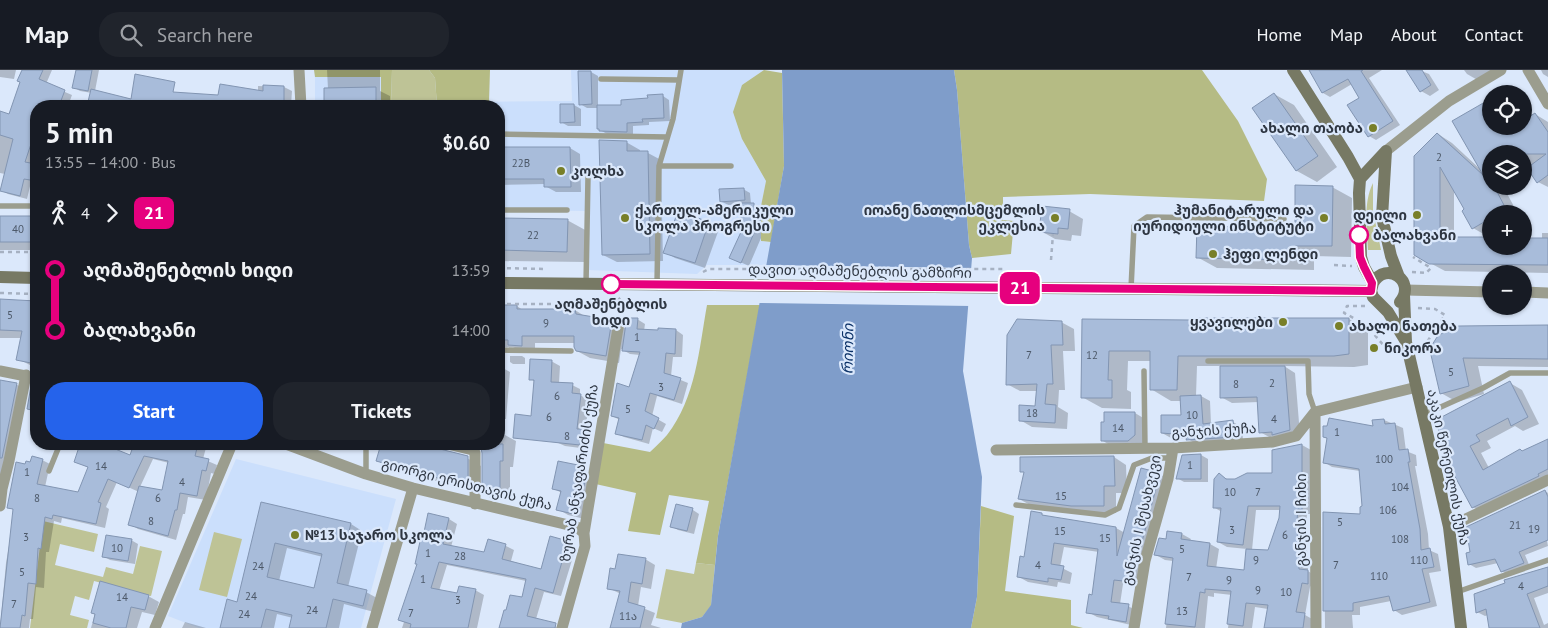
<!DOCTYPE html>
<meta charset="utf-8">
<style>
body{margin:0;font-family:"PT Sans","Noto Sans Georgian",sans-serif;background:#20242c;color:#f1f3f6;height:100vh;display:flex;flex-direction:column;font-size:19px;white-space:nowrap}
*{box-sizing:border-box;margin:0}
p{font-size:16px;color:#9ea1a6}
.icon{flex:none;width:28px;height:28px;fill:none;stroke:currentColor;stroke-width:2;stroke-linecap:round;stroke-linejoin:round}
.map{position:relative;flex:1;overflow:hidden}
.panel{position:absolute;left:30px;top:30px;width:475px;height:350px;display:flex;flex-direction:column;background:#171b24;border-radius:20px;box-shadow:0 1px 4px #0004}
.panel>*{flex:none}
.badge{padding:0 10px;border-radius:8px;font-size:18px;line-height:32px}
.buttons{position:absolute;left:1482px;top:15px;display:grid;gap:10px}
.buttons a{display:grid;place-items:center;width:50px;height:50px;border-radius:50%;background:#171b24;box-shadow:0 1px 4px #0004;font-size:25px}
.map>.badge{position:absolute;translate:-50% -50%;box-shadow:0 0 0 2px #fff}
.legs{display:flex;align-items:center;gap:8px;height:55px;padding:0 15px;font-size:16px}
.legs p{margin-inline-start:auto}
.head{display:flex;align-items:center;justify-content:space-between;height:85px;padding:0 15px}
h1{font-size:28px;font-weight:700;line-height:38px}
.action{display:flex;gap:10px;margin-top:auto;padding:10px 15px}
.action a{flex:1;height:58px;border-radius:20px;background:#2563eb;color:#fff;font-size:20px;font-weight:700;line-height:58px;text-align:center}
.action a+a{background:#20242c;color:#f1f3f6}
ul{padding:0 15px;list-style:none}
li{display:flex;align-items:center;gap:18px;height:60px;font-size:19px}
li i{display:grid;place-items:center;width:8px;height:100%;margin:0 6px;background:currentColor}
li i::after{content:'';width:12px;height:12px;margin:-6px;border:4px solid;border-radius:50%;background:#171b24}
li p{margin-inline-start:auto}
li:first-child i{background:linear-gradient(#0000 50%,currentColor 0)}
li:last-child i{background:linear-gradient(currentColor 50%,#0000 0)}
header{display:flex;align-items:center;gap:30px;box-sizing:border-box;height:70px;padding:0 25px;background:#171b24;border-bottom:1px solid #363941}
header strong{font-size:24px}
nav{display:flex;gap:28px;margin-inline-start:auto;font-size:18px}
.search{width:350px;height:45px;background:#20242c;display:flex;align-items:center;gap:12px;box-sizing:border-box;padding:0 18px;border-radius:20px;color:#9ea1a6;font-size:19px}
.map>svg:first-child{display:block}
</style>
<header>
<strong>Map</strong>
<div class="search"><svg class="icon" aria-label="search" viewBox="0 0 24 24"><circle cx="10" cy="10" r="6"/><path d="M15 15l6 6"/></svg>Search here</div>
<nav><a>Home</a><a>Map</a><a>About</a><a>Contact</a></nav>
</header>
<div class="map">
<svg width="1548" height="558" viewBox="0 0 1548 558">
<rect width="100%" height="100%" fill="#dbe8fb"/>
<path fill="#cbdffc" d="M571,0H764L742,15V69L766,111L761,136V171L771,172L767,195H707L697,204L587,200L588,141L499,140V36H463V32L572,31Z
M315,7H381V36H315Z
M236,389L396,429L361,558H199L168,546Z"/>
<path fill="#bec396" d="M392,0H429L435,8L437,36H391Z
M1373,113V141L1381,180H1368C1367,158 1363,133 1373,113Z
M43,451L98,464L94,482L60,474L55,495L103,507L106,497L133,504L140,476L162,481L151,526L94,511L89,530L75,526L70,545L89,550L87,558H30Z
M214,462L242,469L227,527L199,520Z
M696,493L715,495L711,536L702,547L682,553L656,548L666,499L694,504Z"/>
<path fill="#b5bb84" d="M314,0H392L391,36H381V7H315Z
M429,0H490L489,32H463V36H437L435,8Z
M764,0L782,3L784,96L771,172L761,171V136L766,111L742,69L733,42L742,15Z
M954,0H1202L1238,51L1267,109L1264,131L1090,124L1003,127V150L1014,151L1011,184L972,188L969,175L957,20Z
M707,235H760L718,466L715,495L696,493L709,431L669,425L660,465L628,461L636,423L591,413L598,372L650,382C656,376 662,371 667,365C696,328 699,279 707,235Z
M981,436L1014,446L1005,521L1071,530V555L1083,558H971L977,527Z"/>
<path fill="#7f9dca" d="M782,0H954L957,20L969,175L972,188L963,301L982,407L977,527L971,558H681L682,553L702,547L711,535L718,466L784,96Z"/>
<path fill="#dbe8fb" d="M764,195L974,198L971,236L757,233Z"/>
<path fill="#0003" fill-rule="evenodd" d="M0,0H16L14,9L0,7Z
M23,0H52L46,14L72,25L68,36H36V83L32,95L36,96V113L31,112L27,129L8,124L1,120L5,104L0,103V43L10,46L22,12Z
M77,0H99L95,21L132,31L171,15L167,36H88L92,23L80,21L73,17Z
M327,0H380V21L390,26V36H325V19H328Z
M1310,0H1382L1369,8L1400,55L1376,70L1369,66L1349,36L1361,28L1352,14L1330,27L1323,23Z
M1419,0L1429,4L1439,20L1430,26L1421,21Z
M1464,0H1497L1481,12L1467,4Z
M1541,0H1548V7L1543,4Z
M591,2L598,6V36H622L663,26L669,30L670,51L649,52V55L633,56V65L607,64L600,60L598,38H587L580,34Z
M258,16L284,17L292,21L291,36H178L179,24L219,26L258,21Z
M1274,24L1294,35L1337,97L1317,112L1297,101L1253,38Z
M1485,34L1491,37V56H1507L1510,61L1524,56V52L1535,44L1548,52V117L1538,112L1528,98L1524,100V84H1491V116H1503L1518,144H1491V163L1487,166L1473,158L1466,140L1454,119V168H1491V176H1524V169H1542V163H1548V203L1445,201L1430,193L1438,64L1452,73L1480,99Z
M574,35L581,39V56H568L561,52Z
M626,72L640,80V82L648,83L661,90L663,191L617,192L603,185Z
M499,78H570L580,84L581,122H556L545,116V114L499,115Z
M1332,117L1352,128L1351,187L1314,186V200L1217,198L1197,187L1296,159Z
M743,119L750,123L751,134L761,138V168L749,196L738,191L742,162V134L728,135L721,131Z
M1069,141L1083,149L1081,166L1072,165L1071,171L1055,169L1041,161Z
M0,147H36V180H0Z
M499,149L567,150L587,161L586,192L499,191Z
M708,153L719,159L705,198L675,188L665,182Z
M0,230L36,232V298L18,289L22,268H0Z
M499,236H517L524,241L575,240L586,247L612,251L627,259L637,249L645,254L644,261L676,260L683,265L682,287H673L671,306L688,313L682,334L657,326L652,346L666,354L662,362L653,358L649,374L624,367L616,363L620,350L612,346L629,318L640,285L630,284L621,279L619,293L590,288L577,281L575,273H535V282H523L513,277H499Z
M1349,249L1368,261V295L1354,297L1284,296L1295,303L1300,365L1271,368L1260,362L1259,332L1232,333L1221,327V296H1197L1196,326H1201L1210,331L1211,354L1233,352L1242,357L1243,371L1196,374L1188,369L1171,368L1162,363L1182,346V331H1171L1151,319V291H1128L1127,320L1131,322V339L1102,338L1082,327L1083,251Z
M1061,252L1074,259L1075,281H1063L1065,320H1059L1058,337L1068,343L1067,359L1032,357L1020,350L1036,337L1037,321H1020L1007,314Z
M1548,256V297L1478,296L1484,324L1457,332L1441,323L1432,285Z
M510,286H522L525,288V294H513L510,292Z
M551,291L560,296L559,313L572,315L580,319V325L588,330L586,363L590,365L588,379L565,376L556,372L535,312L531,309Z
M499,296L510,302L506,349H499Z
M0,311L16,314L25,320L0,435Z
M1510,313L1522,320L1539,354L1523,361L1515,356L1487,371L1491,378L1481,383L1489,398L1548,371V409L1485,444L1473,437L1447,389Z
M1135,343L1145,349V371L1139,376L1113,377L1103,371Z
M1384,350L1403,358L1406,381L1416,385L1417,396H1415L1428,464L1429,480L1438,484L1441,501L1429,503L1437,536L1402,545L1394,540L1391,531L1360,537V545H1352L1353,558H1325L1324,443L1362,446L1363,437L1360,401L1332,397L1324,392L1328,369L1324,367L1374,358Z
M499,365H505L516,371L513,397H510V430H494L484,424V383L481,374H499Z
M68,374H110L109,378L130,387L135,374H153L158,376V374H207L203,389L217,395L215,404L211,403L206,430L188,427L185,444H183L176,470L138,459L130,454L139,422L117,412L106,437L109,439L105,458L62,448L61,453L54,451L49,482H46L44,518L36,517L33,549H30L29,558H0L6,493L15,441L9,437L26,396L42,390L50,394L45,417L78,423L89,398L76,392L80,379ZM153,389L169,393L163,422L140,417Z
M340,374H377H373V380H350Z
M382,374H412L467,388L481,396V423L392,399L378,391Z
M1302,375L1311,380V444H1307L1306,456L1308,501L1317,507L1310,517L1305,545L1314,550L1312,558H1266L1268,539L1255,537L1252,558H1228L1232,525L1214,523V527L1208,526L1205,558H1166L1173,491L1165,490L1156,485L1167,470L1182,464L1191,469L1190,471L1210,474L1219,479L1216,499L1246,502L1247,479L1227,477L1218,472L1222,442L1215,438L1220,405L1229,410L1273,404ZM1256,440H1281L1280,449L1269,481L1252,480Z
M1201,385L1208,389V412H1184L1177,408L1183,386Z
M1114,387L1126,395L1127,423H1116V443H1084L1032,436L1019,429L1025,403L1022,401Z
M559,392L578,397L588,403L587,408L596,413L589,450L568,445L558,439L562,423L554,419Z
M1142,400L1160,404L1169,410L1141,517L1123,514L1120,534L1128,536L1137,541L1135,556L1097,547L1088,542L1093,526L1099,482L1064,477L1060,497L1072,503L1070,514L1058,512L1057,517L1028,512L1019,507L1041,444L1048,448L1116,458L1125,463Z
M1545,421L1548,423V425H1546L1548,431V464L1546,465L1548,476L1525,485L1530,497L1508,505L1502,501L1498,493L1476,498L1469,494L1471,483Z
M262,433L351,454L362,461L348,517L366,522L377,528L374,542L344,534L339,558H291L293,548L277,544L274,558H244ZM287,478L323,487L315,520L279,511Z
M677,436L693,440L699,444L694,464L678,460L671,456Z
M449,449L457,454L451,477L485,483L489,471L506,476L514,480L511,491L542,501L551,467L568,472L576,477L561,526L544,522L536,549L550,553L558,558H500L523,529L526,511L447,495L439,521L458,524L475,520L484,525L477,558H402L404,552L400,550Z
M131,470L138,474L135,494L110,490L103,486Z
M645,489L655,495L651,519L641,517L638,536L655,543L651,555L661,558H611L621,524L608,518L616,500Z
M1548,498V523L1534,528L1544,555L1548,553V558H1490L1488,545L1485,546L1477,542Z
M148,526L159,532L155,545L142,542L137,558H91L95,543Z
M185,552L206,558H182Z"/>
<path fill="#a8bcda" stroke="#8295b2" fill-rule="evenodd" d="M22,0H43L39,9L65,20L59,36H36V59L25,92L36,94V111L24,109L20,126L0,121L13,69L0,65V41L9,44L20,12L17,11Z
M76,0H92L88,21L72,18Z
M1309,0H1363L1361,1L1393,51L1368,67L1347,35L1359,28L1348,9L1322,23Z
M1406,0H1422L1431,15L1420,22Z
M578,1H591L592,34L579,35Z
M135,4L175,12L173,22L218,25L220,14L263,21V15L284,16V36H87L91,19L131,29Z
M376,17V36H324V18Z
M1274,23L1318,86L1296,101L1252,38Z
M663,24L664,48L642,49L643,52L627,53V62L599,61V59H597V35H621V30L648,28L647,25Z
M1485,32L1491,43V56H1499L1503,64L1515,56H1524V50L1535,43L1548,62V105L1537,113L1527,98L1546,84H1491V103L1484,107L1487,105L1491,112V116H1494L1506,139L1498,144H1491V148L1472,159L1462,141L1464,139L1440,97V167H1491V176H1524V168H1548V195L1429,194L1414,185V86L1437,63L1483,105L1452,51Z
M560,34H574L575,52L560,53Z
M599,70L627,71V81H648L650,184L602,185Z
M499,77H570L571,117H544V109H499Z
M1295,115L1333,116L1332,176H1295L1294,190L1196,188L1197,156L1295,158Z
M744,118L745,130L720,132L719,119Z
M741,133H754V163L741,193L729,188L741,162Z
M1042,136L1070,139L1068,159L1058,158V164L1039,162Z
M678,141L709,152L695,193L663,183Z
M0,146H36V172H0Z
M499,148L568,149L567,182L499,180Z
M0,229L36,231V294L16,290L22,261L0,260Z
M499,235H517V239H575L576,244L612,250L606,286L576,281L574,277V266H522V276L508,275V270H499Z
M625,248H638L637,259L658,260V258L676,259L675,284L666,283L664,303L681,308L674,330L650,323L645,341L659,348L654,359L646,355L642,370L615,364L619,348L611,346L617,313L629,317L640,282L622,281L626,253Z
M1191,248H1349V284L1334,286H1178L1177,320H1150V281H1109L1108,310H1112V328H1081L1082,249L1191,250Z
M1017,249L1062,251L1063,275H1051L1053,314H1047L1045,334L1056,335L1055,353L1019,351V335L1035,336L1037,314L1006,315L1007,265Z
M1548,255V289L1463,288L1469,316L1440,324L1431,285L1432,275L1437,267L1448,259L1459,256Z
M530,289L552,290L551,312L573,313L572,323L581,324L577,359H582L580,375L513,368L515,344L531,346L534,310H529Z
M1220,296H1285L1290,360L1272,365V362L1259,363L1257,327L1220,328Z
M0,310L17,313L2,388H0Z
M1510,311L1528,347L1511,356L1508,348L1476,365L1480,371L1470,376L1483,400L1520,379L1522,381L1548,369V399L1538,404L1539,406L1472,438L1446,390L1436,350Z
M31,316L36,317V341L27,339Z
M1201,325L1203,354L1233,350L1235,367L1186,370L1188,365L1161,363V345H1181L1180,326Z
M1104,342H1135V365L1128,371H1101V352H1104Z
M1329,348L1373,356L1372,350L1384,349L1385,354L1395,353L1399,380L1408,379L1410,392H1408L1420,459L1421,480L1430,478L1434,497L1422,499L1430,532L1393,541L1389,526L1353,533V541H1323V442L1360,444V437L1362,436L1359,399L1323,393L1327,368L1323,367V356H1327Z
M80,374H103L130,385L134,374H198L195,386L209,389L206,401L202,400L197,426L180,423L177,440H175L168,466L128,455L139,416L162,420L168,391L144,386L129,418L108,409L98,432L101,433L96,454L53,445L52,449L45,447L41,479L38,478L36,514L28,513L25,546L22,545L20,558H0L13,439L7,438L16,392L25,394L26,391L30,392L32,386L43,389L37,414L78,422L88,397L74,392Z
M381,374H420L468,386V416L376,391Z
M480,374H503V391H500V424H482V383Z
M1302,374V440L1298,439L1297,450L1299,499L1308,500V514L1302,513L1296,542L1305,543L1303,558H1264L1268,535L1246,533L1243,556L1227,554L1231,521L1205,519V523L1200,522L1195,557L1165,554L1173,488L1154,485L1159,468L1166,469L1167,461L1182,463L1181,469L1210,473L1207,496L1244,500L1246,479L1268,480L1279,448L1280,436H1248L1243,475L1217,472L1221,438H1213L1214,409L1219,403L1226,409H1235L1247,403H1272V380Z
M1201,384V409H1176L1182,385Z
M1114,386L1115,416H1104V436H1071L1018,429L1024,402H1020V387Z
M558,391L578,395L576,404L586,406L578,445L556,440L561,421L552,419Z
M1141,398L1160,403L1139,483L1136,484L1132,512L1114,510L1111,532L1129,534L1126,552L1108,549L1109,546L1086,543L1089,524L1092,525L1098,479L1054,473L1051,494L1064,496L1061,510L1048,508V512L1017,507L1020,486L1024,487L1031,441L1042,443V445L1116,457L1117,486Z
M1545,420L1548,427V470L1519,482L1524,493L1501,502L1495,489L1468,495L1466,483L1470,482L1466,457Z
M261,432L351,453L337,513L367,520L363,536L333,529L326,558H289L292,545L266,539L261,558H220L227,529L237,532ZM275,473L322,484L314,518L267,507Z
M676,434L693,438L687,461L670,457Z
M428,443L449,448L443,474L484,482L488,469L506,474L502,489L541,499L550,466L568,471L553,523L535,518L527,546L556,553L555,558H499L504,540H506L510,525L522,527L526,509L439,492L431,518L457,523L459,516L476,519L468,558H410L411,554L398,550L417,494H415L421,467H423Z
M106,465L132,469L128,491L102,487Z
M618,484L646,488L642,514L631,512L628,532L645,537L640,558H610L620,521L607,519L610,498L615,499Z
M1548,497V516L1527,524L1540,558H1489L1486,539L1476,543L1474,524L1505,513L1504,510Z
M100,511L149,525L145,540L131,537L126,558H111L93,553L95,544L91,543Z"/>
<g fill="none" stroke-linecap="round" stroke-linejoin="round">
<path stroke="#a6b1c2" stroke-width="2.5" stroke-dasharray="4 4" stroke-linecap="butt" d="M0,182H36
M1051,190L1053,164
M1334,195L1352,196
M499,198L546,199
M703,202L709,199H1004
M1412,202L1426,203L1431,198L1413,187
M0,223L36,224
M499,234H615L621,227
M1365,236H1347L1344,243L1365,254L1386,278
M1418,238L1435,239L1445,245L1423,278
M620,241L621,226"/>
<path stroke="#9b9d8e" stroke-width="5.5" d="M601,9L679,10
M499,64L667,67
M659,96H731
M0,136H36
M499,140H567
M586,214L588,107
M657,215L659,96L673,49L681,0
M1131,219L1134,156L1147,147L1284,149
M499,280L571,281
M1208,291H1308L1309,324L1315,342
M1144,301L1145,378
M1423,345L1483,318L1510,303H1548
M366,374V404
M441,374V375L474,383
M49,401L60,374
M1016,435L1105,445L1119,438L1134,395L1152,388H1171
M1457,522L1548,490"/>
<path stroke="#9b9d8e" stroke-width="11" d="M299,0L301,36
M1528,0L1548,34
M1386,81L1449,31L1501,0
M1405,220L1491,222
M1524,222L1548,223
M0,301L36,308
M1315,342L1316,558
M286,374L366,404L413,418L577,457L584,463
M471,374L475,383V434
M996,380L1173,378L1273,372L1296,366L1315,342L1417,317
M0,436L2,419L9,391L26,305
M1449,457L1548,410
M155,558L232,374
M372,558L413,418
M562,558L585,476L584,463L619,252
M1134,558L1145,491L1168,409L1173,378"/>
<path stroke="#777964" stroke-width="12" d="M1293,0L1348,87L1360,109L1359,123L1361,187L1364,197L1373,213L1371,221L1373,227L1388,242L1405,270
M1386,81L1382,147L1391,186L1399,207
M1360,109L1386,81
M0,207L36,208
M499,213L1371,221
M1373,213C1386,190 1417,211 1400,232
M1404,225L1406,272L1449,457L1461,558"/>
</g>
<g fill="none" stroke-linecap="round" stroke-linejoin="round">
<g stroke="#fff" stroke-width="11">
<path id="line-1" d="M611,214L1371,221L1372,213L1364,197L1360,187L1359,165"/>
</g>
<use href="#line-1" stroke="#e6007e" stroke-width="8"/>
</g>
<g fill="#787f29" stroke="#dbe8fb" stroke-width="2">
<circle cx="1373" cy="58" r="5"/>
<circle cx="561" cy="101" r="5"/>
<circle cx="1417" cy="145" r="5"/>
<circle cx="625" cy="148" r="5"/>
<circle cx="1055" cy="148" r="5"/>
<circle cx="1324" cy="148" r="5"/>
<circle cx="1213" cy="184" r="5"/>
<circle cx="1283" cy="252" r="5"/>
<circle cx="1339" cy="256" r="5"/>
<circle cx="1374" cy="278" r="5"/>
<circle cx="295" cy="465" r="5"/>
</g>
<g fill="#fff" stroke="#e6007e" stroke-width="2.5">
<circle cx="1359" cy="165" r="9"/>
<circle cx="611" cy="214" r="9"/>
</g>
<g text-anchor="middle" stroke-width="4.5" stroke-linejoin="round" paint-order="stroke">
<g font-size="11" fill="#4c5868">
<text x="1439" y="91">2</text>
<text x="521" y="97">22B</text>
<text x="18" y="163">40</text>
<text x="533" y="169">22</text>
<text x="10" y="249">5</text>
<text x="546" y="257">9</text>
<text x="637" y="271">1</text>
<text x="1029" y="289">7</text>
<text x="1092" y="289">12</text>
<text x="1451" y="306">5</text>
<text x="1272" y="317">2</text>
<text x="1236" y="318">8</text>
<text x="661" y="321">3</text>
<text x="557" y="330">6</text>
<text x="628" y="343">5</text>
<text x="1032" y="347">18</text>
<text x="1192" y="349">10</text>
<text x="549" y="351">6</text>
<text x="1274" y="353">4</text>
<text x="1118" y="362">14</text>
<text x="1337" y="366">1</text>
<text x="567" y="370">8</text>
<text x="1384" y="393">100</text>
<text x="1190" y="399">1</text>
<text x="101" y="400">14</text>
<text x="27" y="406">1</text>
<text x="182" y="416">4</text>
<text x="1400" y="421">104</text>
<text x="1230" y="426">10</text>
<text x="1258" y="426">7</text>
<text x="1061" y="430">15</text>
<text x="37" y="432">8</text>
<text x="158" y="432">6</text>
<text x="1388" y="444">106</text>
<text x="151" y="455">8</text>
<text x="1340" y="456">5</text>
<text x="1515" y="459">21</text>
<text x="1534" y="463">19</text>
<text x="1232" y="464">3</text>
<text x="1060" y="465">15</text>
<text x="1285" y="469">6</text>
<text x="26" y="471">3</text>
<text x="1105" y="472">15</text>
<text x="1400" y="473">108</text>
<text x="117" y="482">10</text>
<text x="1182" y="483">5</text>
<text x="428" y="487">1</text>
<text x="460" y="490">28</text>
<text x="1256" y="494">9</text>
<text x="1419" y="494">110</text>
<text x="1038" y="499">4</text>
<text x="1336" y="499">7</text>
<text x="258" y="500">24</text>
<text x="22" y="506">5</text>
<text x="1379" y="510">110</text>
<text x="1189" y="511">7</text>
<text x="423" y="513">1</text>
<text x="1229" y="514">9</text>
<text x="1521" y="520">4</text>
<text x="1258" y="524">9</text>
<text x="1286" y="526">10</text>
<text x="251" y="530">24</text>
<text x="122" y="531">14</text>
<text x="458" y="534">3</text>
<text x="14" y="538">7</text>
<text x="312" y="544">24</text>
<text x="1182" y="545">13</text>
<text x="411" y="547">7</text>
<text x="244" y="548">24</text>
<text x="628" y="550">11ა</text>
</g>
<g font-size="14" font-weight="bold" fill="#2e3642" stroke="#dbe8fb" text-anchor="start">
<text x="1363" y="63" text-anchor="end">ახალი თაობა</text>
<text x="571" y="106">კოლხა</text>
<text x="635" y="145">ქართულ-ამერიკული<tspan x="635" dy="16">სკოლა პროგრესი</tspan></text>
<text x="1045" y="145" text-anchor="end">იოანე ნათლისმცემლის<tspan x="1045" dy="16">ეკლესია</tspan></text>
<text x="1314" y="145" text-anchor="end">ჰუმანიტარული და<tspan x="1314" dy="16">იურიდიული ინსტიტუტი</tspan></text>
<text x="1407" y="150" text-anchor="end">დეილი</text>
<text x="1223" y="189">ჰეფი ლენდი</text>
<text x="1273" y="257" text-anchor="end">ყვავილები</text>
<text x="1349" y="261">ახალი ნათება</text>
<text x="1384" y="283">ნიკორა</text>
<text x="305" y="470">№13 საჯარო სკოლა</text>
</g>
<g font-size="14" font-weight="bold" fill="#2e3642" stroke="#dbe8fb" text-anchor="start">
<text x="1373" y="170">ბალახვანი</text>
<text x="611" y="239" text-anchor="middle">აღმაშენებლის<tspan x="611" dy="16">ხიდი</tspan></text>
</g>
<g font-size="14" fill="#2e3642" stroke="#dbe8fb">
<text transform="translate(860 201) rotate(1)" y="5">დავით აღმაშენებლის გამზირი</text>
<text transform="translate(1214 360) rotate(-3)" y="5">განჯის ქუჩა</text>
<text transform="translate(1449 397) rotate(78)" y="5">აკაკი წერეთლის ქუჩა</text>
<text transform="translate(579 403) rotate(-81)" y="5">ზურაბ ანჯაფარიძის ქუჩა</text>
<text transform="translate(467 414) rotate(14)" y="5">გიორგი ერისთავის ქუჩა</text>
<text transform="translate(1141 450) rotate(-77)" y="5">განჯის I შესახვევი</text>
<text transform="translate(1301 450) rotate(-90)" y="5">განჯის I ჩიხი</text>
</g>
<g font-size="15" font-style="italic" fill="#0a3066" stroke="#dbe8fb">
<text transform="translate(848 279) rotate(-89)" y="5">რიონი</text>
</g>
</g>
</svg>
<div class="buttons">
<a><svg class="icon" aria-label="locate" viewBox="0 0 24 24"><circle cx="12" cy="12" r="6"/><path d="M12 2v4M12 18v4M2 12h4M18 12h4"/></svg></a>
<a><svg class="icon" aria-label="layers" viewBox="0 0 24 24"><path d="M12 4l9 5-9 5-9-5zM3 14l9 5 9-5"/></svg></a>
<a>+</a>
<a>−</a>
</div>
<b class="badge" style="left:1020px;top:218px;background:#e6007e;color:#fff">21</b>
<section class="panel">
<div class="head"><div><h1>5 min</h1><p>13:55 – 14:00 · Bus</p></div><b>$0.60</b></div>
<div class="legs"><svg class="icon" aria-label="walk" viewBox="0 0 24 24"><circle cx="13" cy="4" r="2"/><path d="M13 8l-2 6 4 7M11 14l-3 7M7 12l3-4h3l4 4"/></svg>4<svg class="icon" aria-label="forward" viewBox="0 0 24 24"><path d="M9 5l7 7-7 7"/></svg><b class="badge" style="background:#e6007e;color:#fff">21</b></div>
<ul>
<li><i style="color:#e6007e"></i><b>აღმაშენებლის ხიდი</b><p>13:59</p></li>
<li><i style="color:#e6007e"></i><b>ბალახვანი</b><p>14:00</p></li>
</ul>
<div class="action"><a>Start</a><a>Tickets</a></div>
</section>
</div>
